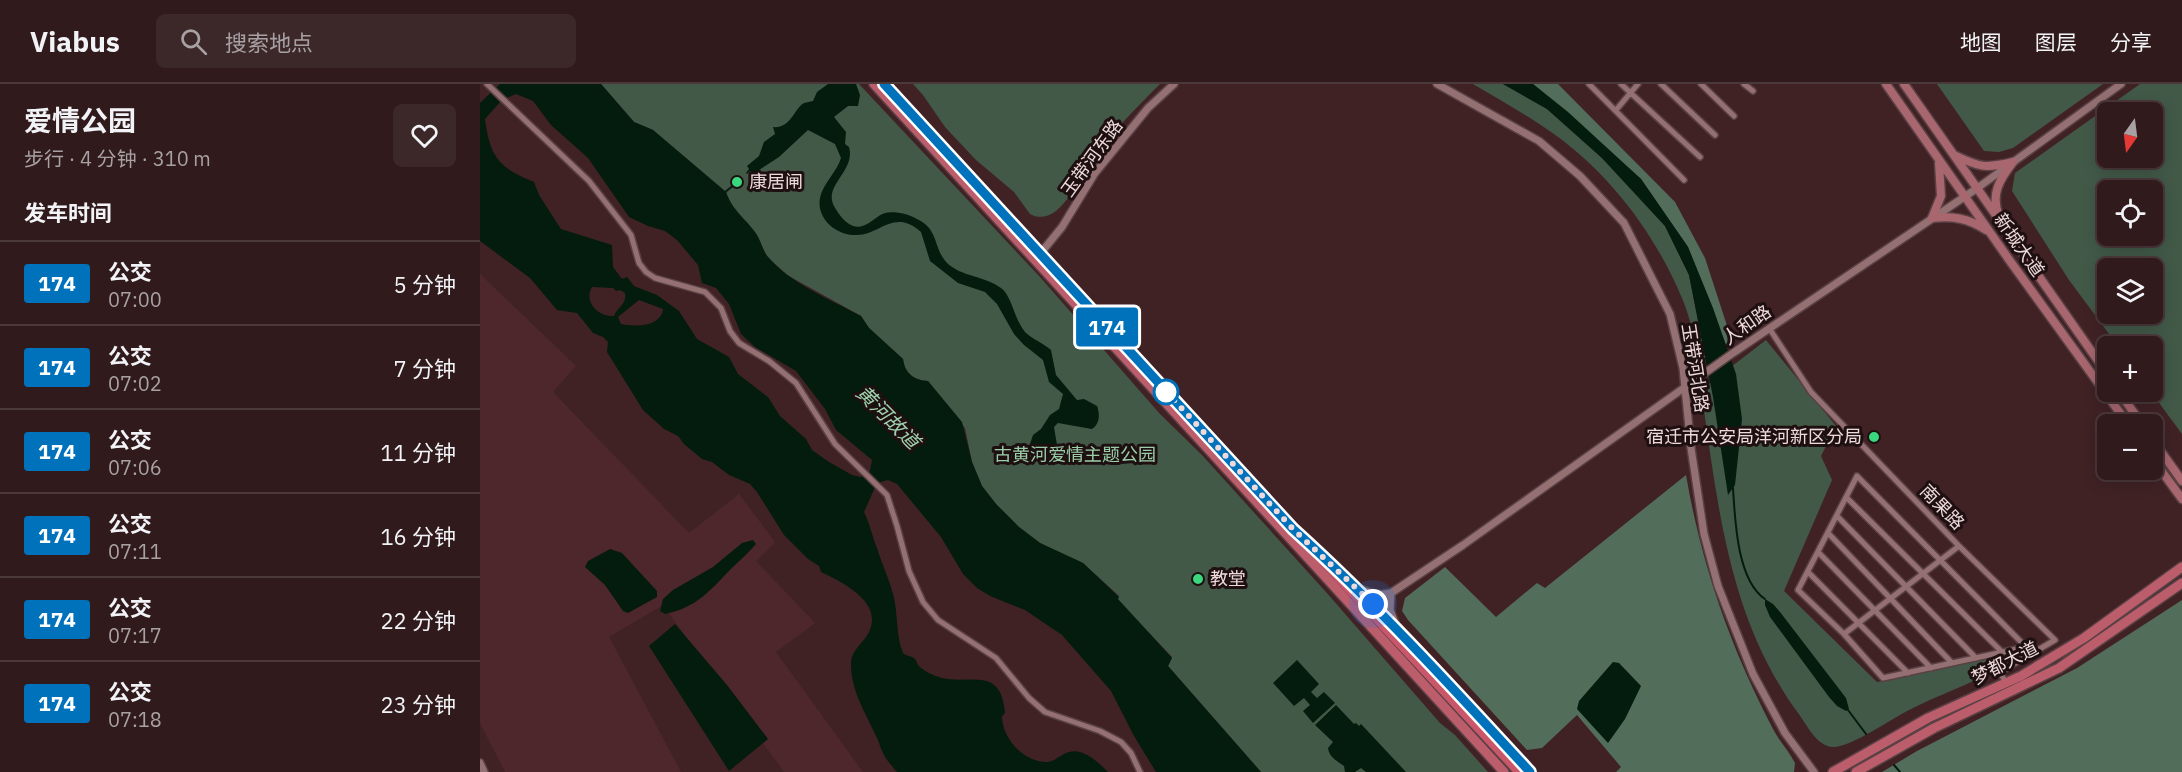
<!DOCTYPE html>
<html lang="zh">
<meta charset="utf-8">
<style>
body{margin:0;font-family:"IBM Plex Sans","Noto Sans SC",sans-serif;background:#3c2729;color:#f1f3f6;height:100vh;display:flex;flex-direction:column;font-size:22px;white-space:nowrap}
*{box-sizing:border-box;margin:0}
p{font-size:20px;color:#a8a1a3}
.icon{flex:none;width:33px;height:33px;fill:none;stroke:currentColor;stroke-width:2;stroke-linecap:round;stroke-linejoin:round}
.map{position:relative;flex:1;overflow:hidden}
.side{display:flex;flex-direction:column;background:#301a1c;width:480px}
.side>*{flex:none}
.badge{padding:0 12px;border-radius:4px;font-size:21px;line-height:39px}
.needle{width:39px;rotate:194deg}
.buttons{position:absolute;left:1617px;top:18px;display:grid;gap:12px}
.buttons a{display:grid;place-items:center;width:66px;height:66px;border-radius:9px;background:#301a1c;box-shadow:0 3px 15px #0003,0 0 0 2px #4b383b;font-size:30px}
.you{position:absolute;width:30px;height:30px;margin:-15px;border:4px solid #fff;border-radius:50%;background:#1a73e8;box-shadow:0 0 0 9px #1a73e833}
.map>.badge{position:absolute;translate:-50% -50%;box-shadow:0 0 0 3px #fff}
h2{padding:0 24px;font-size:22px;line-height:54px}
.round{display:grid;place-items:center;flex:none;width:63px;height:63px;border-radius:9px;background:#3c2729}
.overview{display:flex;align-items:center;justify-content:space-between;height:102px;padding:0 24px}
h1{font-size:28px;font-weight:700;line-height:45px}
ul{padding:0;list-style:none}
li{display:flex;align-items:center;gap:18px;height:84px;padding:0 24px;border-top:2px solid #4b383b}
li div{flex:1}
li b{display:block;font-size:22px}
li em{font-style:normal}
li .badge{min-width:66px;font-weight:700;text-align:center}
header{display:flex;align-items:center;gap:36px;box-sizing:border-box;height:84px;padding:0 30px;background:#301a1c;border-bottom:2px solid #4b383b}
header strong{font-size:28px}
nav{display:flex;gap:33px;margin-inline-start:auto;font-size:21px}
.search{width:420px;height:54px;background:#3c2729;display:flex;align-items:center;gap:15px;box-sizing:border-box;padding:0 21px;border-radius:9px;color:#a8a1a3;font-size:22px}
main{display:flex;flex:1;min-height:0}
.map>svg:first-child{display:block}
</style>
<header>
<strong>Viabus</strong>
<div class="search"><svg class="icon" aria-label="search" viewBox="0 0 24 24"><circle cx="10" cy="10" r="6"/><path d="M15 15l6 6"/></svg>搜索地点</div>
<nav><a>地图</a><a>图层</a><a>分享</a></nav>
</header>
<main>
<section class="side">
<div class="overview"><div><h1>爱情公园</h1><p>步行 · 4 分钟 · 310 m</p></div><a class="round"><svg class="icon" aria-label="heart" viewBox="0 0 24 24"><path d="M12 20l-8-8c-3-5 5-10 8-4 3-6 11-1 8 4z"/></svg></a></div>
<h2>发车时间</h2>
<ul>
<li><span class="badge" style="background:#0072bc;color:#fff">174</span><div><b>公交</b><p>07:00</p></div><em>5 分钟</em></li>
<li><span class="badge" style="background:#0072bc;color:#fff">174</span><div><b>公交</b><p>07:02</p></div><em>7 分钟</em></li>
<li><span class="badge" style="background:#0072bc;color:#fff">174</span><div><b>公交</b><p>07:06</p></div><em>11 分钟</em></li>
<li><span class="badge" style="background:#0072bc;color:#fff">174</span><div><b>公交</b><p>07:11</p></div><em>16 分钟</em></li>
<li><span class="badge" style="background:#0072bc;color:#fff">174</span><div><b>公交</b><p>07:17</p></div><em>22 分钟</em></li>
<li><span class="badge" style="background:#0072bc;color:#fff">174</span><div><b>公交</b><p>07:18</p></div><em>23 分钟</em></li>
</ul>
</section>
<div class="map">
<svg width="1702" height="688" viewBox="0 0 1702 688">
<rect width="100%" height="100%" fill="#402225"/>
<path fill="#4d272c" d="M0,190L96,282L73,308L209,449L259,410L295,458L276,477L335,539L296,568L383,688H304L183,521L129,553L201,688H25L0,639Z"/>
<path fill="#425948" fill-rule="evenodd" d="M121,0H379L560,193L680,330L722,371L846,508L960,639L975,651L1008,688H781L688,582L692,573L637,515L639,512L603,479L560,459L539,443L516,420L502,402L492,378L485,344L448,297C434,296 425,290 423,275L389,244L381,232L307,191L295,180L286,171L277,151L251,123L246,108L173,46L154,38Z
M433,0H680C655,25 631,49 611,77C599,93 592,114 576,127C568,133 559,135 550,130L534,108L496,76L465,43L443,11Z
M993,0H1023L1067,25L1122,74L1185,142L1209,191L1226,277L1220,280C1215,259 1211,235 1202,214C1175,150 1131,91 1074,50C1049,32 1020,16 993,0Z
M1457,0H1623L1533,64L1519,68L1504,67Z
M1660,0H1702V350L1671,308H1672V262H1638L1589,196L1532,107L1535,89ZM1628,28H1672V74H1628ZM1628,106H1672V152H1628ZM1628,184H1672V230H1628Z
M1286,256L1356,342L1341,372L1352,396L1304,507L1397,598L1547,567C1531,576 1516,586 1500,594C1477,605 1452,614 1429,626C1413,634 1368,665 1352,663C1336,661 1327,641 1318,629C1248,533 1238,421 1221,306Z"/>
<path fill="#526d5a" d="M1053,0H1078L1195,118L1225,174L1252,257L1246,261L1208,163L1161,95Z
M1206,391C1222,483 1250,562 1293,645C1299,657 1309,667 1315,679L1314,688H1136L1141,683L1097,631L1062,664L1047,666L928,536L922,527L925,514L965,483L1016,533L1057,499L1065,504Z
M1702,516V688H1402L1437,667L1597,584Z"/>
<path fill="#031c0d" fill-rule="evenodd" d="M20,0H121L154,38L173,46L246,108C253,127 264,133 275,148C281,156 282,166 288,173C310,199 351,216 381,232L389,244L423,275C425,290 434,296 448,297L482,338L492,378L502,402L516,420L539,443L560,459L603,479L639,513L638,515L692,574L688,582L781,688H676L654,652L631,607L582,551L545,526L510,512L497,504L483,490L461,453L417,400L408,396L397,399L384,428C390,440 392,452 397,464C402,481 410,496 414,514C418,532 416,552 423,569C427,573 431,571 435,575C437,577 437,581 440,583C443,586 452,591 456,592C486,604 521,578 525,629L522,632C522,654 543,678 567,678C573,678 578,673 584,670C600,661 617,677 628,688H417C412,682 406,676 403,669C400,664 399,657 396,652C385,628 370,605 371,578C372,566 382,560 388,550C405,519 364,499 341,488L339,482L328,475L304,451L277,408L270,400L249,391L232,378L222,375L204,360L198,352L184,345L163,326L127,268L128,258L123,253L113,249L97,229L77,226L50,194L0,157V19ZM36,10L53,17L71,41L108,74L149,133L168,142L185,147L197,156L218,181L222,199L236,204L249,220L261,250L275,263L316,287L345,325L356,346L392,376L389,391L380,393L372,391L349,378L332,366L326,355L300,332L288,313L258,290L249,273L217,255L199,227L177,211L154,202L147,193L142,195L133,183L132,161L81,145L59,111L54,98C19,84 10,73 5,35L22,16ZM112,203L133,204L136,207L140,206L145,209C147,221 137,223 134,232C119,233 103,218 112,203ZM159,216L183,225C181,243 155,243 141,240L138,233Z
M348,0H376L380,11L378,22H368L354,33L366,48L365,60L369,63C376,87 343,101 354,122C360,133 371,148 385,141C392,138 398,131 405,129C415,127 428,130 437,135C459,145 453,164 467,179C482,193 505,192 521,204C532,212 534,235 545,248C552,255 563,259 571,266L576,291L597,316L604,315L617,322C620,330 620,340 612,345L578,339L574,343L579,373L572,374L556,369L550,360L553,351L561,345L570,331L579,325L583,310L569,298L563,276L544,261L534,250L517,220L505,208L478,199L450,177L441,148C414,124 400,151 377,151C357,152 336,135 340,114C343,99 357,88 361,74L355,60L328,46L299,73L273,90L270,87L267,90L266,89L269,85L267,82L279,72L284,58L295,50L293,43C311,45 315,23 324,19C327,18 330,18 333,17L337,8Z
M1023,0H1053L1088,28L1161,95L1208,163L1233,224L1256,290L1262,335L1255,401L1248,411L1233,313L1209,191L1185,142L1122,74L1067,25Z
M273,456L276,460C268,469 260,476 252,484C229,507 218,523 185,530L180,527L183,515L193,506L233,483L262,459Z
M130,465L142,469L177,507V513L148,529L143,527L125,501L105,483L108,477Z
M1285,515L1293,520L1300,528L1366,614L1369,625L1366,627L1357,622L1349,613L1290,533L1285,521Z
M195,540L247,601L288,655L249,687L169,562Z
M817,576L839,600L831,608L837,614L844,608L855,619L833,639L823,627L830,621L824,614L814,622L793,599Z
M1133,578L1139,579L1161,602L1145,635L1128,659L1097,625L1099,617Z
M856,621L874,640L876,639L879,642L881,640L926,688H886L881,684L875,688H865L864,682C857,677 849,673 848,664L853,658L835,641Z"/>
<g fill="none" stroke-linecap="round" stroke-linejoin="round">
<path stroke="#031c0d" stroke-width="2" d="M244,109L255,100
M1253,404C1255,436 1257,496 1285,515
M1368,626L1386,650
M1414,681L1420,688"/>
<g stroke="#594043" stroke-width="8">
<path id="minor" d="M7,0L109,97L151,151L159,179L166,188L175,194L225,208L241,224L250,247L259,259L289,277L316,299L355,360L407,411L417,442L429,487L443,518L458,536L516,574L549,614L565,628L620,647L641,658L651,669L660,688
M1109,0L1204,96
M1141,0L1220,73
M1181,0L1235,51
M1221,0L1254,32
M1264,0L1273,7
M1136,26L1158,0
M1289,244L1331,308L1479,462L1575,556L1520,588L1526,599
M1377,392L1546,563L1403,594L1364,550L1318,506Z
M1366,413L1522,568
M1357,432L1496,574
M1348,449L1472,579
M1338,468L1451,584
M1328,488L1428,589
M1364,550L1479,462"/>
</g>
<g stroke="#594043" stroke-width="10">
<path id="tertiary" d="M957,0L1059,57L1100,92L1144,139L1190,230L1203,284L1211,364L1224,450L1238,502L1273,590L1305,649L1334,688
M560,170L582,143L615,89L668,24L694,0
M880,505L897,511L911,509L910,526L915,539
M911,509L983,461L1253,269L1496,105L1641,0
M0,679L4,688"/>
</g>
<g stroke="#594043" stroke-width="11">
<path id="secondary" d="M1406,0L1530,177L1648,340
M1424,0L1628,291
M1474,71C1499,83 1505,85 1533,78
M1519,132C1510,110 1520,95 1533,78
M1452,134L1461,112L1459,79
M1452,134C1473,132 1488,134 1506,146
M1639,308L1662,340
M1672,355L1702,397
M1672,374L1702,415"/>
</g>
<g stroke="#594043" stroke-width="12">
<path id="primary" d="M394,0L1024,688
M404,0L817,448
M845,474L928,555L1050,688
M1353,688L1448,634L1541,592L1604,554L1702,483
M1376,688L1454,644L1579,584L1702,499"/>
</g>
<g stroke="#594043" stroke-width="12">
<path id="trunk" d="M813,445L1039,688"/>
</g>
<use href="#minor" stroke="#947073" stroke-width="5"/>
<use href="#tertiary" stroke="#947073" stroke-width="7"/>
<use href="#secondary" stroke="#a8666f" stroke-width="8"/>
<use href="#primary" stroke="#bc5d6c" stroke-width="9"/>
<use href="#trunk" stroke="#ca566a" stroke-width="9"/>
</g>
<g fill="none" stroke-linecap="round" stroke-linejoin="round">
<g stroke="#fff" stroke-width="14">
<path id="line" d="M404,0L813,445C897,521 973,604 1050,688"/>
</g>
<use href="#line" stroke="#0072bc" stroke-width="9"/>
<path stroke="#eed9db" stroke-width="6" stroke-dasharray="0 10.8" d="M686,308L683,304L813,445L893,520"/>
</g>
<g fill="#39d87f" stroke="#1e1011" stroke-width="2">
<circle cx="257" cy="98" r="6"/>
<circle cx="1394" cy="353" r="6"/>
<circle cx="718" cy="495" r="6"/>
</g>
<circle fill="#fff" stroke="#0072bc" stroke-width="3" cx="686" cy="308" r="12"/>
<g text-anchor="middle" stroke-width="6" stroke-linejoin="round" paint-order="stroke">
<g font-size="18" fill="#eed9db" stroke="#1e1011">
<text transform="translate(612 74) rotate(-54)" y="6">玉带河东路</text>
<text transform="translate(1539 161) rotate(55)" y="6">新城大道</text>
<text transform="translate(1267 241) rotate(-35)" y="6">人和路</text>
<text transform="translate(1215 284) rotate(81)" y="6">玉带河北路</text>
<text transform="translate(1462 423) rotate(46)" y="6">南果路</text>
<text transform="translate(1525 579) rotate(-27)" y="6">梦都大道</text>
</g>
<g font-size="18" fill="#eed9db" stroke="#1e1011" text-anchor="start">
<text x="269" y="104">康居闸</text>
<text x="1382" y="359" text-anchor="end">宿迁市公安局洋河新区分局</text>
<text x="730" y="501">教堂</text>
</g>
<g font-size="18" fill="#9acea9" stroke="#1e1011">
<text x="595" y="377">古黄河爱情主题公园</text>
</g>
<g font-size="20" font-style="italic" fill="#9fd3ae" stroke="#1e1011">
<text transform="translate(408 333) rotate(45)" y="7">黄河故道</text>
</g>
</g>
</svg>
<div class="buttons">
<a><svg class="needle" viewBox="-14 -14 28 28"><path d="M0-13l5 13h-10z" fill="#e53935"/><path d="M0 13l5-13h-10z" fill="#a8a1a3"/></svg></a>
<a><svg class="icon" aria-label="locate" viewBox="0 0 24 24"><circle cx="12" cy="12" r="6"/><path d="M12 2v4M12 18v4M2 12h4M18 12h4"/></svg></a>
<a><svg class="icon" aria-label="layers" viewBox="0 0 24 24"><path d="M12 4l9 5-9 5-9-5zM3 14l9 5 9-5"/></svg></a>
<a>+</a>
<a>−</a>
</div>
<div class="you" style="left:893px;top:520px"></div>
<b class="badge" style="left:627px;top:243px;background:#0072bc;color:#fff">174</b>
</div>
</main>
